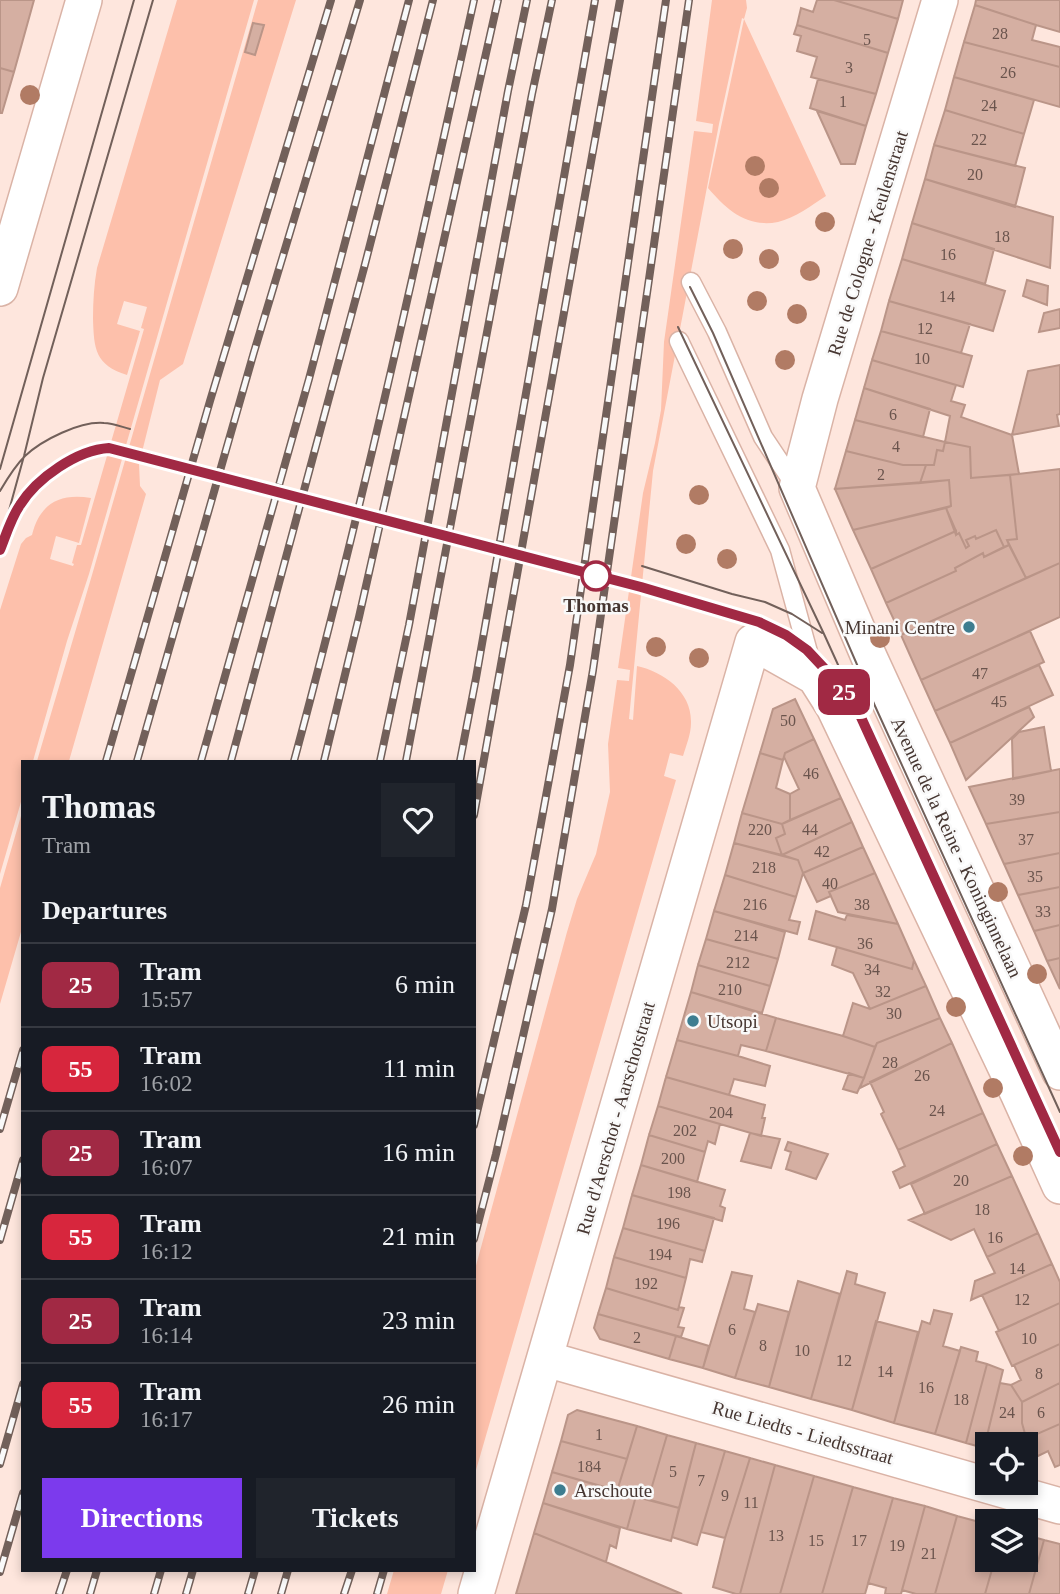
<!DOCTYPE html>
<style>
body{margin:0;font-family:Georgia,serif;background:#20242c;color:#f1f3f6;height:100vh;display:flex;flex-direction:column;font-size:26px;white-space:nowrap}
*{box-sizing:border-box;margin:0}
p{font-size:23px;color:#9ea1a6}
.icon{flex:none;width:38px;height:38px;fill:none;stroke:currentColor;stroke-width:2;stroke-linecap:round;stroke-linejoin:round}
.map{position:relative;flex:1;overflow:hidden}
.sheet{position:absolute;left:21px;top:760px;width:455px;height:812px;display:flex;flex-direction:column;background:#171b24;border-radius:0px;box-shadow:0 4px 10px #0003}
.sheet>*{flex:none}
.badge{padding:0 14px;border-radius:10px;font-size:24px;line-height:46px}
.buttons{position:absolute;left:975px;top:1432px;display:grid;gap:14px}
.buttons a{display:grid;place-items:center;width:63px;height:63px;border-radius:0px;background:#171b24;box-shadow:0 4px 10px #0003;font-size:35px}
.map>.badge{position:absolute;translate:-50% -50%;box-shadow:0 0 0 4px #fff}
h2{padding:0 21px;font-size:26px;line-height:63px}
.round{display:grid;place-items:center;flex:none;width:74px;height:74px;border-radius:0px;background:#20242c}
.overview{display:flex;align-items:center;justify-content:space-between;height:119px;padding:0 21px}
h1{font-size:33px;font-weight:700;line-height:52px}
.primary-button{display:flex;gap:14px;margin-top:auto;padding:14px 21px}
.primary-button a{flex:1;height:80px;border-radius:0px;background:#7c3aed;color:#fff;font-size:28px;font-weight:700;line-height:80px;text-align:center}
.primary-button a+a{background:#20242c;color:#f1f3f6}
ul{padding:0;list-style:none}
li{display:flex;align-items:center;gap:21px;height:84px;padding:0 21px;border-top:2px solid #363941}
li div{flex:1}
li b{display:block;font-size:26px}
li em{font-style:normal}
li .badge{min-width:77px;font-weight:700;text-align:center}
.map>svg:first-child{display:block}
</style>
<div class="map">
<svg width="1060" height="1594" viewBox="0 0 1060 1594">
<rect width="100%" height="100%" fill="#fee6dd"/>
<path fill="#fdc0ab" d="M177,0H254L89,574L67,641L33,761H23V795L0,874V610L21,544L26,538L32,535C40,503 60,493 91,498L79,543L56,536L50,559L73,566L74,564L72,563L77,545H81L144,329L141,328L147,307L124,301L117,324L140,331L127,375C95,365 94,349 93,319C93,301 94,285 97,268Z
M258,0H296L183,364L160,380L139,464L140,486L146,494L69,761H37L92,575Z
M712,0H746L747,8L744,19L826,196C812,205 795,218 778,222C747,228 727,210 708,188L744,19L742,18L719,124L653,471L629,719L633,720L637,666C664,672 692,692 691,723C691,734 686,746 683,756L670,753L664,776L676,780L474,1477V1273L567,932L577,899L596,854L610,792L608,744L617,680L629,681L630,670L618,668L643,493L655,443L661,410L664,342L694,131L712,133L713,124L696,121Z
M23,809V925L0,1004V888Z
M394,1570H448L441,1594H387Z"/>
<path fill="#d5afa2" stroke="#ba9588" stroke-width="2" d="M0,0H34L14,72L0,68Z
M817,0H834L898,19L888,53L797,25L801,8L813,12Z
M834,0H903L898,19Z
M976,0H1060V32L1036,25L975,5Z
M975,5L1036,25L1032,40L1060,47V67L964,42Z
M253,23L264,25L255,55L245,52Z
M797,25L888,53L876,94L811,77L817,57L797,51L801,36L794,34Z
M964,42L1060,67V107L954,77Z
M0,68L14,72L2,113H0Z
M954,77L1034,100L1024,134L945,110Z
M818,79L876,94L866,126L810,108Z
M945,110L1024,134L1015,166L934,145Z
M817,111L866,126L855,164H841Z
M934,145L1025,168L1015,207L925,179Z
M925,179L1053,217L1050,268L912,223Z
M912,223L994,249L985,284L902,259Z
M902,259L1005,291L993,331L889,301Z
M1027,280L1048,286L1047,305L1023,296Z
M889,301L970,324L961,353L881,331Z
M1060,309V328L1039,332L1044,313Z
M881,331L972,356L963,387L872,360Z
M872,360L956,385L951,401L965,405L961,417L1012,435L1019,474L971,478L970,447L945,442L950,416L864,388Z
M1060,365V414L1057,415L1059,426L1012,435L1028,371Z
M864,388L930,409L923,437L855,420Z
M855,420L945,442L943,451L937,450L934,465H903L846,451Z
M945,442L970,447L971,478L1010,475L1017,539L1007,540L1009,545L1004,547L996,530L976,539L975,536L966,540L969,546L966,548L959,533L956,535L946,508L951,506L949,480L920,483L926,465H934L937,450L943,451Z
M846,451L903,465H926L920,483L835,489Z
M1060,469V563L1026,578L1007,540L1017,539L1010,475Z
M949,480L951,506L853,530L835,489Z
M946,508L956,531L871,569L853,530Z
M996,530L1004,547L984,557L983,553L955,568L956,571L886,603L871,569L956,531V535L959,533L966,548L969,546L966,540L975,536L976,539Z
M1009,545L1026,578L901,635L886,603L956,571L955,568L983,553L984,557Z
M1060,563V617L921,680L901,635Z
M1030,631L1044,662L935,711L921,680Z
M1039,665L1053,695L950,743L935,711Z
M795,699L814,739L785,753L783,760L760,753L773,709Z
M1029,707L1034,717L966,780L950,743Z
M1044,727L1051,771L1013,779L1012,739L1019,732Z
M814,739L841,798L790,820V794L799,789L784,757L785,753Z
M760,753L783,760L776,788L790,794V820L782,824L742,813Z
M1060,769V812L986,824L969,787Z
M841,798L852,822L782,855L776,838L785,834L782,824Z
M1060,812V853L1004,864L986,824Z
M742,813L782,824L785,834L776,838L782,855L734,843Z
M852,822L863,847L803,873L798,860L782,855Z
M734,843L798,860L803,873L796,897L725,875Z
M863,847L875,873L829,892L831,896L817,902L803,873Z
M1060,853V887L1018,895L1004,864Z
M875,873L898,924L838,912L829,892Z
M725,875L796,897L789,920L800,922L797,934L714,911Z
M1060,887V925L1034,931L1018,895Z
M714,911L785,932L778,959L706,939Z
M816,911L845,920L847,915L898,924L914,960L912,969L809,939Z
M1060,925V958L1047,961L1034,931Z
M706,939L778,959L770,986L698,965Z
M837,947L912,969L914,960L926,986L870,1009L853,973L832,965Z
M1060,958V989L1047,961Z
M698,965L770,986L762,1013L691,992Z
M926,986L940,1018L877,1043L875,1047L843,1036L853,1003L870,1009Z
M691,992L776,1018L766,1051L741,1045L738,1056L677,1040Z
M776,1018L843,1036L875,1047L864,1078L766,1051Z
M940,1018L952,1043L860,1088L877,1043Z
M677,1040L738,1056L770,1066L765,1086L734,1079L729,1095L666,1077Z
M952,1043L983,1113L898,1150L881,1114L884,1112L870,1082Z
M849,1073L864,1078L857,1093L843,1089Z
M666,1077L765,1105L762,1118H765L761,1136L658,1106Z
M658,1106L720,1124L715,1144L708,1141L705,1152L649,1135Z
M983,1113L997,1144L900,1188L893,1172L905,1166L898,1150Z
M750,1133L780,1139L771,1168L741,1161Z
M649,1135L705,1152L697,1182L641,1165Z
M788,1142L828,1154L816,1179L786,1169L791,1152L785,1150Z
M997,1144L1012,1176L925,1214L911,1184Z
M641,1165L725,1190L720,1206L725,1208L722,1221L632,1195Z
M1012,1176L1038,1233L987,1257L974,1229L951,1240L909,1220Z
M632,1195L714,1218L705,1251L623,1228Z
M623,1228L705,1251L702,1262L690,1259L686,1278L614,1257Z
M1038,1233L1052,1264L971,1300L975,1281L995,1273L987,1257Z
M614,1257L686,1278L678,1310L606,1288Z
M1052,1264L1060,1282V1303L999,1331L982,1295Z
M847,1271L857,1274L855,1284L885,1293L852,1410L811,1399Z
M732,1272L752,1276L744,1309L755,1312L735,1378L703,1368Z
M798,1281L840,1294L811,1399L769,1387Z
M606,1288L678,1310L679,1307L684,1308L678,1327L684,1328L681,1337L598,1314Z
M1060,1303V1344L1012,1366L996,1332Z
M758,1304L789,1312L769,1387L735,1378Z
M934,1310L952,1314L943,1346L960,1351L935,1434L894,1423L922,1321L930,1324Z
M598,1314L676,1336L669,1359L600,1339L594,1328Z
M876,1321L918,1332L894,1423L852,1410Z
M676,1336L709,1346L703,1368L669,1359Z
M1060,1344V1383L1022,1402L1011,1385L1021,1380L1014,1365Z
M961,1347L978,1352L976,1361L987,1364L966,1443L935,1434Z
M987,1364L1003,1370L984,1448L966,1443Z
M1000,1383L1011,1385L1022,1402V1423L1027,1441L1024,1444H987V1449L984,1448Z
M1060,1383V1424L1030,1437L1031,1440L1027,1441L1022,1423V1402Z
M577,1410L637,1426L627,1459L561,1441L568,1415Z
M1060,1424V1465L1055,1467L1048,1451L1038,1456L1035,1453L1030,1437Z
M637,1426L667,1435L648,1500L617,1491Z
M667,1435L696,1443L679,1508L648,1500Z
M561,1441L627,1459L617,1491L552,1472Z
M696,1443L725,1451L697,1545L672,1537Z
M725,1451L750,1458L725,1538L701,1532Z
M750,1458L775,1465L740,1594H736L713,1587L725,1538Z
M775,1465L814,1476L780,1594H740Z
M552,1472L636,1496L627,1529L543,1503Z
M814,1476L853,1487L822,1594H780Z
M853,1487L893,1498L865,1594H822Z
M636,1496L679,1508L671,1541L627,1529Z
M893,1498L925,1506L901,1594H885L886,1588L868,1583Z
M543,1503L620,1528L616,1548L610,1545L606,1562L534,1533Z
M925,1506L957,1516L935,1594H916L902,1590Z
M957,1516L987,1524V1559H995L985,1594H935Z
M534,1533L606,1562L682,1594H516Z
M1026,1535L1044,1540L1029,1594H985L995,1559H1026Z
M1044,1540L1060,1544V1594H1029Z"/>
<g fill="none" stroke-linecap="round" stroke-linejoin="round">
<g stroke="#dab3a6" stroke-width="21">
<path id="service" d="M691,282L717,332L763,437L797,488
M679,341L780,550L814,674"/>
</g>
<g stroke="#dab3a6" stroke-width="38">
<path id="minor" d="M940,0L820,399L797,488L869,657L1060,1072
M0,288L84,0
M546,1359L1060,1506
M476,1594L753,642L815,677L834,707L1018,1093L1060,1186"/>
</g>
<use href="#service" stroke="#fff" stroke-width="18"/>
<use href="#minor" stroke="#fff" stroke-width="35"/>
<path stroke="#72605a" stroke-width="2" d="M690,287L713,333L875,706L1060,1112
M678,327L824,634L1060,1152
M0,469L134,0
M0,491C7,479 15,466 25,456C42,440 80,421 104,423C113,423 122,427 130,429
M13,518C26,490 50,471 76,458C85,454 93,449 102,448C110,447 117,449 124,451
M0,543L24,456L43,378L153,0
M642,566L732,594L765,602L792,614L822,633
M641,587C686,600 744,612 785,634C808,647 828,669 843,690"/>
<g stroke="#72605a" stroke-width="8">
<path id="rail" d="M106,761L210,401L331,0
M137,761L254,352L360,0
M201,761L309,379L409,0
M231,761L364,268L433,0
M294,761C362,509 418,255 474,0
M324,761L359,617L498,0
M380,761L409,625L508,91L527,0
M406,761L532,94L552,0
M460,761L476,678L595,0
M474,815L620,0
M474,1125L526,905L570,665L666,0
M0,1129L23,1050
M474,1239L496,1154L552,909L593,670L689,0
M0,1240L23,1160
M0,1464L23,1384
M0,1572L23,1493
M59,1594L67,1570
M90,1594L97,1570
M154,1594L161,1570
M186,1594L193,1570
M248,1594L255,1570
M281,1594L288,1570
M344,1594L352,1570
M377,1594L384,1570"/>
</g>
<use href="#rail" stroke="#f9f9f9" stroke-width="5" stroke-dasharray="16" stroke-linecap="butt"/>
</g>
<g fill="#b17b64">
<circle cx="30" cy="95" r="10"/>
<circle cx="755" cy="166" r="10"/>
<circle cx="769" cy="188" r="10"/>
<circle cx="825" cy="222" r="10"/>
<circle cx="733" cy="249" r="10"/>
<circle cx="769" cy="259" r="10"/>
<circle cx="810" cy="271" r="10"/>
<circle cx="757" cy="301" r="10"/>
<circle cx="797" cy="314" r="10"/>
<circle cx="785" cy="360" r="10"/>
<circle cx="699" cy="495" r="10"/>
<circle cx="686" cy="544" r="10"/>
<circle cx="727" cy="559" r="10"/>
<circle cx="880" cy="638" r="10"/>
<circle cx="656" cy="647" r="10"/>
<circle cx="699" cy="658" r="10"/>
<circle cx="998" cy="892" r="10"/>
<circle cx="1037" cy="974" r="10"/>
<circle cx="956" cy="1007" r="10"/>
<circle cx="993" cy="1088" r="10"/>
<circle cx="1023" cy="1156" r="10"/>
</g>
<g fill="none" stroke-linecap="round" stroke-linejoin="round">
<g stroke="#fff" stroke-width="16">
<path id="line" d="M0,550C6,535 11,518 20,505C37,478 77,450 109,448L641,587L759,622L786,635L807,650L837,682L859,713L1060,1152"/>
</g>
<use href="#line" stroke="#a12944" stroke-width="10"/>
</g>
<circle fill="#fff" stroke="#a12944" stroke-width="3.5" cx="596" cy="576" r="14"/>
<g fill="#3d7d90" stroke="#f9f9f9" stroke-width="2.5">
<circle cx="969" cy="627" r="7"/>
<circle cx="693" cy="1021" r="7"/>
<circle cx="560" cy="1490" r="7"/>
</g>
<g text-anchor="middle" stroke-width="5" stroke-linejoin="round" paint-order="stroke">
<g font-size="16" fill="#6a544d">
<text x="1000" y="39">28</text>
<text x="867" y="45">5</text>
<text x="849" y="73">3</text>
<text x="1008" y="78">26</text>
<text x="843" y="107">1</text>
<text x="989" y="111">24</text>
<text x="979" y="145">22</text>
<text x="975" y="180">20</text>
<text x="1002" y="242">18</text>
<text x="948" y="260">16</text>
<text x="947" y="302">14</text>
<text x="925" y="334">12</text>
<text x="922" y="364">10</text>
<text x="893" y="420">6</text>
<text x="896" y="452">4</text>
<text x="881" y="480">2</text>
<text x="980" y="679">47</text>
<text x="999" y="707">45</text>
<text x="788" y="726">50</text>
<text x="811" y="779">46</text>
<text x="1017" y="805">39</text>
<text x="760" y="835">220</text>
<text x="810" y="835">44</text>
<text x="1026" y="845">37</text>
<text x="822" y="857">42</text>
<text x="764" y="873">218</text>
<text x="1035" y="882">35</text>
<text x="830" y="889">40</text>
<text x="755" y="910">216</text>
<text x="862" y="910">38</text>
<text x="1043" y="917">33</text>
<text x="746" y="941">214</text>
<text x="865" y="949">36</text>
<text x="738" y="968">212</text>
<text x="872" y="975">34</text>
<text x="730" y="995">210</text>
<text x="883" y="997">32</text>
<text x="894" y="1019">30</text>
<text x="890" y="1068">28</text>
<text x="922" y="1081">26</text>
<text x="937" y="1116">24</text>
<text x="721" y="1118">204</text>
<text x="685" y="1136">202</text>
<text x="673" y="1164">200</text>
<text x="961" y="1186">20</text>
<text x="679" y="1198">198</text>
<text x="982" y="1215">18</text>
<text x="668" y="1229">196</text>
<text x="995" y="1243">16</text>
<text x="660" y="1260">194</text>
<text x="1017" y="1274">14</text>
<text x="646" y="1289">192</text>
<text x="1022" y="1305">12</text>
<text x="732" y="1335">6</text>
<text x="637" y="1343">2</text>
<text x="1029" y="1344">10</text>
<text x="763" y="1351">8</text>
<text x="802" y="1356">10</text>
<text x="844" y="1366">12</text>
<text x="885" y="1377">14</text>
<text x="1039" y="1379">8</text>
<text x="926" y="1393">16</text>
<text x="961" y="1405">18</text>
<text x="1007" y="1418">24</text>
<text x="1041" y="1418">6</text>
<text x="599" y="1440">1</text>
<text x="589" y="1472">184</text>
<text x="673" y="1477">5</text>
<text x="701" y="1486">7</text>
<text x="725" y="1501">9</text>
<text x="751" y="1508">11</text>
<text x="776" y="1541">13</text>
<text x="816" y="1546">15</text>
<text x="859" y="1546">17</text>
<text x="897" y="1551">19</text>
<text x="929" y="1559">21</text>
</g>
<g font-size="19" fill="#463631" stroke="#f9f9f9">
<text transform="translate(867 243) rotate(-73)" y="7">Rue de Cologne - Keulenstraat</text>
<text transform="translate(957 847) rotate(65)" y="7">Avenue de la Reine - Koninginnelaan</text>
<text transform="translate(615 1118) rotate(-74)" y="7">Rue d'Aerschot - Aarschotstraat</text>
<text transform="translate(803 1432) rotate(16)" y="7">Rue Liedts - Liedtsstraat</text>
</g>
<g font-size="19" font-weight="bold" fill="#463631" stroke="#f9f9f9">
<text x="596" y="612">Thomas</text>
</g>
<g font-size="19" fill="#463631" stroke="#f9f9f9" text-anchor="start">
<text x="955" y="634" text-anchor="end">Minani Centre</text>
<text x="707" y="1028">Utsopi</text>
<text x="574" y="1497">Arschoute</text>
</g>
</g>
</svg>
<div class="buttons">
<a><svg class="icon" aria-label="locate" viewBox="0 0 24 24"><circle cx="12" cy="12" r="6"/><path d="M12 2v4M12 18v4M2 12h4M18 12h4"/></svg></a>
<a><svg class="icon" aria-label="layers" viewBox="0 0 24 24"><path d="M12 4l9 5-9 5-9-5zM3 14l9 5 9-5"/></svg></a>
</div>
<b class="badge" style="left:844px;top:692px;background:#a12944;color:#fff">25</b>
<section class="sheet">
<div class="overview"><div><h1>Thomas</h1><p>Tram</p></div><a class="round"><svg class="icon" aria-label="heart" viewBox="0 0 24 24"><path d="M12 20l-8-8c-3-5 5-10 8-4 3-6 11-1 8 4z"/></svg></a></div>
<h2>Departures</h2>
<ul>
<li><span class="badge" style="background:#a12944;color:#fff">25</span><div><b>Tram</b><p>15:57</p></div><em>6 min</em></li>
<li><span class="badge" style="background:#d7263d;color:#fff">55</span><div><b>Tram</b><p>16:02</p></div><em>11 min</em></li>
<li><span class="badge" style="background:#a12944;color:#fff">25</span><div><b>Tram</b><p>16:07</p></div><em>16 min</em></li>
<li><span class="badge" style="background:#d7263d;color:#fff">55</span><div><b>Tram</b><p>16:12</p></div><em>21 min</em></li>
<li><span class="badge" style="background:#a12944;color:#fff">25</span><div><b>Tram</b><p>16:14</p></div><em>23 min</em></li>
<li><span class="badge" style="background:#d7263d;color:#fff">55</span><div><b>Tram</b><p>16:17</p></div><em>26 min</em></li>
</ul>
<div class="primary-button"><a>Directions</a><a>Tickets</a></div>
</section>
</div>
